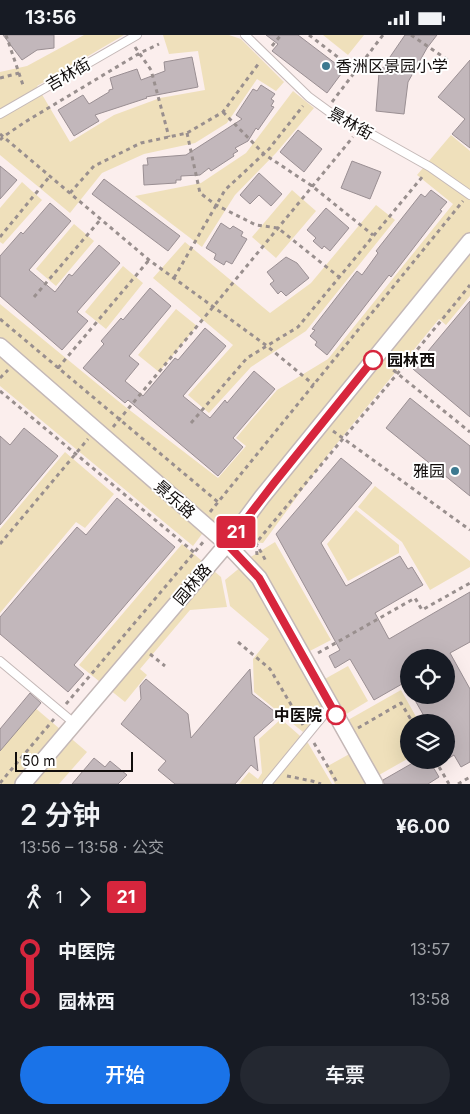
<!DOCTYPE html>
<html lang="zh">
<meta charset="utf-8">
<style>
body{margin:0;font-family:Inter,"Noto Sans SC",sans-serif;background:#242831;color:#f1f3f6;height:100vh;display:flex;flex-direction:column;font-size:19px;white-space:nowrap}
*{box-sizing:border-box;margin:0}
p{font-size:16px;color:#9ea1a6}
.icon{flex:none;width:28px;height:28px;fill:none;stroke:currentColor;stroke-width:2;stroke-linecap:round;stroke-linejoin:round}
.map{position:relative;height:749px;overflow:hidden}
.sheet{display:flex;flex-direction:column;background:#171b24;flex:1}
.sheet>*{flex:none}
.badge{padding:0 10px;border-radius:4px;font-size:18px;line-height:32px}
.fabs{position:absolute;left:400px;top:614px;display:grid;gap:10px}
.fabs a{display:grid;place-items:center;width:55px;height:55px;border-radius:50%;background:#171b24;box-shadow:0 5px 20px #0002;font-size:25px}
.scale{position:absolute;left:15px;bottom:12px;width:118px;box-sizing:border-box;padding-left:5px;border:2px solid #110d0c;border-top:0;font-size:14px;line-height:18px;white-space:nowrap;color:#110d0c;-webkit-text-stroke:4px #fff;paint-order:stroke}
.map>.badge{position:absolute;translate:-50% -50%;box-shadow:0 0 0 2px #fff}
.legs{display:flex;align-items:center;gap:8px;height:55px;padding:0 20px;font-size:16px}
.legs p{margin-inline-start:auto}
.summary{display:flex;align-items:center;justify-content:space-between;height:85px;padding:0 20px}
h1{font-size:28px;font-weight:600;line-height:38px}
.button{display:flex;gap:10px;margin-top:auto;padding:10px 20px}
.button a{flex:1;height:58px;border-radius:30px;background:#1a73e8;color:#fff;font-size:20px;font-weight:600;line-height:58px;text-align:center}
.button a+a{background:#242831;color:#f1f3f6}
ul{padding:0 20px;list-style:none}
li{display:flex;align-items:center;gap:18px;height:50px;font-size:19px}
li i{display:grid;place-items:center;width:8px;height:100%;margin:0 6px;background:currentColor}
li i::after{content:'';width:12px;height:12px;margin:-6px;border:4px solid;border-radius:50%;background:#171b24}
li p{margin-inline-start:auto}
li:first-child i{background:linear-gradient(#0000 50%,currentColor 0)}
li:last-child i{background:linear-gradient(currentColor 50%,#0000 0)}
.status{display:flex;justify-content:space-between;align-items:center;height:35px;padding:0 25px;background:#171b24;direction:ltr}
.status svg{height:14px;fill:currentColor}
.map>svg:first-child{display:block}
</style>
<div class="status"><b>13:56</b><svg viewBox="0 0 49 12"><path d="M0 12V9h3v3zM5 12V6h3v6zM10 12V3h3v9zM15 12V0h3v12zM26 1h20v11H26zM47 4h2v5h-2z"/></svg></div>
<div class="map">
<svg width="470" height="749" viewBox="0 0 470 749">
<rect width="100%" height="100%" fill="#fbeeed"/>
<path fill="#efe0bb" d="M84,0H124L37,51L70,107L114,80L160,63L205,55L198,16L169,19L163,0H229L241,4L284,47L276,56L257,44L227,88L195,108L144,119L102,138L70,178L0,120V37L27,31Z
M323,0H364L348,20Z
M293,56L314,73L276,118L235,160L202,212L135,161L201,148L246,118Z
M451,100L470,116V261L446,290L439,284L330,417L263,508L226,505L0,311V269L123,370L218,443L246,411L236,403L277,355L328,324L453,169L417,140Z
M22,147L42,165L3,209L0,207V173Z
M292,155L316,176L276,223L252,202Z
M376,170L395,185L306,296L251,332L209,378L188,360L233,310L153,243L185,207L270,278L311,248Z
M74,189L94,206L56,251L36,234Z
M123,231L143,248L106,294L85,277Z
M176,274L197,291L159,337L138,320Z
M0,317L205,495L193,511L0,351Z
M65,417L114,459L85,493L76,487L0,578V494Z
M375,451L470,526V532L430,555L402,507L358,472Z
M356,475L399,510V518L348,546L327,509Z
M275,507L331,605L306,618L249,523Z
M182,509L221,542L227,572L190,575L140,634L147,640L125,667L79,630Z
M242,531L259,549L327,671L303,697L254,657L253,624L269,604L230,571L225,545Z
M348,631L368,666L343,681L323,645Z
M401,655L419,687L409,688V723L379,740L348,685Z
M27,666L87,717L59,749H0V698Z
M281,684L308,708L332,749H239L249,737L258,744L262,738L259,704Z
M353,717L371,749H335L326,732Z"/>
<path fill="#c2b7bb" stroke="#9a8f93" d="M3,0H54V13L37,15L22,25Z
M266,0H298L344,35L327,58L272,16L278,9Z
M405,0H437L427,13L408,47L404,79L376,76L379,38Z
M192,22L198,52L146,62L147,63L95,80L99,86L74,101L58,75L83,60L89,69L109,57V55L113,54L110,43L137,34L141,45L165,36L164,27Z
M470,25V113L452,99L465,84L438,62Z
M261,50L275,59L271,64L274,66L271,71L274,72L258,95L256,93L248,106L235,113L238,116L233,119L234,121L211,136L209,133L200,140L181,141V145H176V148L144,150L143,130H148L147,123L186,120L242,84L236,80L253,54L257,56Z
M298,95L322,114L304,137L280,117Z
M352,126L381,137L370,164L341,153Z
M0,131L17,145L0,164Z
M259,138L282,159L271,171L259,160L250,169L240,160Z
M104,144L180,201L168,216L92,159Z
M431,155L447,167L440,175L442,176L391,242L389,240L327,320L315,310L317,307L310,301L315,295L312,294L357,236L362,240L378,218L376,216L421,159L425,162Z
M50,168L71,186L29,235L55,257L69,239L72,241L99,210L120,228L77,277L88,286L62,315L0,261V221L21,197L23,199Z
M326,173L349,193L330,216L324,211L322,214L313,206L316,203L307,195Z
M221,188L230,194L233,191L243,197L241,201L247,204L232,229L226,226L224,230L214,224L216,219L206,213Z
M286,222L297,228L309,243L286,261L281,256L278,259L270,249L274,246L267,237Z
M150,253L171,271L129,321L139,329L125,346L143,361L175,323L178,325L205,293L226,311L183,361L210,383L225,365L227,368L254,336L275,354L233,403L243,412L218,441L128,365L125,368L83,333L104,309L101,306L121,283L123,285Z
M470,266V382L413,334Z
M410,363L470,411V461L386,393Z
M24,393L58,421L0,490V401L10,410Z
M341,423L372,448L321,508L346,551L400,521L408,534L412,532L423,550L375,578L389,604L470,557V607L450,618L470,654V727L461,732L454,720L446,725V688H428L412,660H446V622H409V645L374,665L350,624L335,633L329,621L340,615L276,499Z
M117,463L175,512L74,630L84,639L68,657L0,599V582L77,492L86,500Z
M250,634L252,659L279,680L254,702L258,736L251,730L235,749H175L158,735L166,726L121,689L141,664L140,651L146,644L188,679L191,703Z
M30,658L41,668L0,716V694Z
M94,723L105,732L110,726L127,740L118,749H72Z
M418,725H429L439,742L428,749H384L383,745Z"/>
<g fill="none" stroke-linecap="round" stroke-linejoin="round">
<g stroke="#c4b8b7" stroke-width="10">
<path id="service" d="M245,0L309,62L335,81L366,96L430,132L470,160
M0,79L137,0
M0,626L74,688
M267,749L331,671"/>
</g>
<g stroke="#c4b8b7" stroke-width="18">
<path id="minor" d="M0,311L227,509L259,543L375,749
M23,749L227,509L262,462L470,206"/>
</g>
<path stroke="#998f8e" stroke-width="3" stroke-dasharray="4 4" stroke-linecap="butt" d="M6,0L24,53
M309,0L343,26
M411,0L448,25
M272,11L281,0
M135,12L151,35L169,102
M0,43L19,38
M332,67L383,0
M223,77L264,119L312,151L373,200
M187,98L200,158L216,170L256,190L278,193L339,242
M0,99L149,225L267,311L314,350
M0,105L3,102L25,87L140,18L159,9
M70,158L94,131L141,108L187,98L223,77L259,28
M0,202L50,141
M174,243L225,155L269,114L303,71
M34,262L101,184
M0,284L218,467
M387,330L470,397
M58,333L149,225
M0,343L8,335
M0,356L195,518
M191,388L247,323L298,292L423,141
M113,392L213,272L353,102
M333,396L470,495
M210,477L463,166
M247,508H256L267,528
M0,509L88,404
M257,520L256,508C327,422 400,337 470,250
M238,607L270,634L303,690
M318,618L415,563L422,575L470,548
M150,619L165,631
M66,669L204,506
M358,693L401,668L413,688
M314,708L338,749
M435,725L449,749
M287,741L312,746L321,749
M0,748L54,684
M458,749L470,742"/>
<use href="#service" stroke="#fff" stroke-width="8"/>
<use href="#minor" stroke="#fff" stroke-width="15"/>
</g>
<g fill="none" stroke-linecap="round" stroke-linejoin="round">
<g stroke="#fff" stroke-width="11">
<path id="line-1" d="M336,680L259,543L227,509L274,448L373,325"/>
</g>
<use href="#line-1" stroke="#d7263d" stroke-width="8"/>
</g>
<g fill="#3c7990" stroke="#fff" stroke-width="2">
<circle cx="326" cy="31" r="5"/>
<circle cx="455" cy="436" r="5"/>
</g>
<g fill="#fff" stroke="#d7263d" stroke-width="2.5">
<circle cx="373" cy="325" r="9"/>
<circle cx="336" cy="680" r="9"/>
</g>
<g text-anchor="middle" stroke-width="4" stroke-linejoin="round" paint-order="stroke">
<g font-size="16" fill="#110d0c" stroke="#fff" text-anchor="start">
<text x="336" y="37">香洲区景园小学</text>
<text x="445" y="442" text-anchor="end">雅园</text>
</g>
<g font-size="16" fill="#110d0c" stroke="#fff">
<text transform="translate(68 39) rotate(-30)" y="6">吉林街</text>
<text transform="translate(351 88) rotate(29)" y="6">景林街</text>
<text transform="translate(175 464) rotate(41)" y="6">景乐路</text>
<text transform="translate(192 549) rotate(-50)" y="6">园林路</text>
</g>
<g font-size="16" font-weight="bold" fill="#110d0c" stroke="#fff" text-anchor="start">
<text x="387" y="331">园林西</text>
<text x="322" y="686" text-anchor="end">中医院</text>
</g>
</g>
</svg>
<div class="fabs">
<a><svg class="icon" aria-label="locate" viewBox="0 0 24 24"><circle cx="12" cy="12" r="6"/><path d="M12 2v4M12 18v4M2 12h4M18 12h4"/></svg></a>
<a><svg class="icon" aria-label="layers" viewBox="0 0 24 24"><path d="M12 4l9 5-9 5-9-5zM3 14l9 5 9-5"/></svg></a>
</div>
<div class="scale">50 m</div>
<b class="badge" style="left:236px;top:497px;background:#d7263d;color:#fff">21</b>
</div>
<section class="sheet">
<div class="summary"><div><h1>2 分钟</h1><p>13:56 – 13:58 · 公交</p></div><b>¥6.00</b></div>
<div class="legs"><svg class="icon" aria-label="walk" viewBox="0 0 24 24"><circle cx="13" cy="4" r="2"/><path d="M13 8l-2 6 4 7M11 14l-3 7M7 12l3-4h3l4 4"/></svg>1<svg class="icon" aria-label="forward" viewBox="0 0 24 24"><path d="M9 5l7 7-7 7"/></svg><b class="badge" style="background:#d7263d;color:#fff">21</b></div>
<ul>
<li><i style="color:#d7263d"></i><b>中医院</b><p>13:57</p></li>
<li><i style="color:#d7263d"></i><b>园林西</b><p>13:58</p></li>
</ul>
<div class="button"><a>开始</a><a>车票</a></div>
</section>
